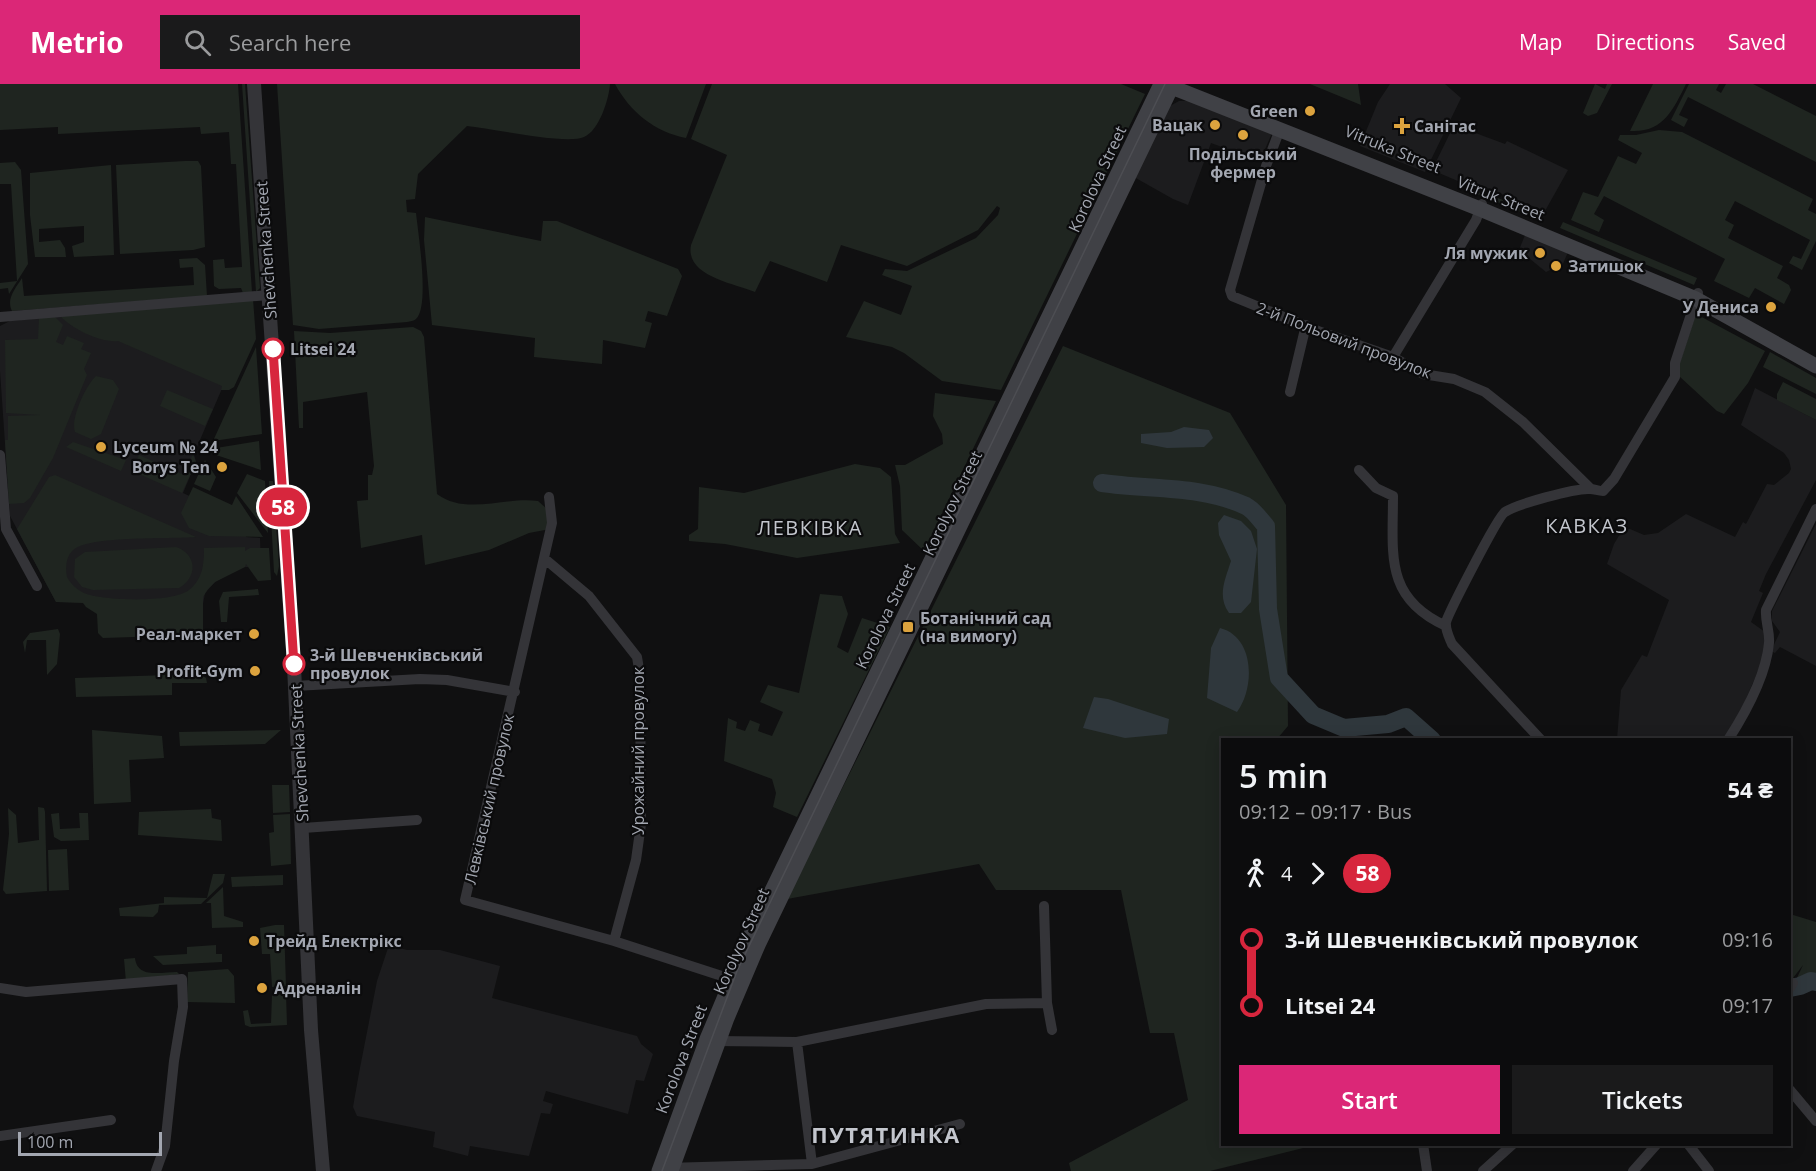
<!DOCTYPE html>
<meta charset="utf-8">
<style>
body{margin:0;font-family:"Open Sans",sans-serif;background:#1a1a1b;color:#f1f3f6;height:100vh;display:flex;flex-direction:column;font-size:22px;white-space:nowrap}
*{box-sizing:border-box;margin:0}
p{font-size:20px;color:#9a9b9d}
.icon{flex:none;width:33px;height:33px;fill:none;stroke:currentColor;stroke-width:2;stroke-linecap:round;stroke-linejoin:round}
.map{position:relative;flex:1;overflow:hidden}
.details{position:absolute;left:1221px;top:654px;width:570px;height:408px;display:flex;flex-direction:column;background:#0c0c0d;border-radius:0px;box-shadow:0 3px 15px #0003,0 0 0 2px #2c2c2e}
.details>*{flex:none}
.badge{padding:0 12px;border-radius:20px;font-size:21px;line-height:39px}
.scale{position:absolute;left:18px;bottom:15px;width:144px;box-sizing:border-box;padding-left:6px;border:3px solid #a3a7b1;border-top:0;font-size:16px;line-height:21px;white-space:nowrap;color:#a3a7b1;-webkit-text-stroke:4px #0b0b0c;paint-order:stroke}
.map>.badge{position:absolute;translate:-50% -50%;box-shadow:0 0 0 3px #fff}
.legs{display:flex;align-items:center;gap:9px;height:66px;padding:0 18px;font-size:20px}
.legs p{margin-inline-start:auto}
.summary{display:flex;align-items:center;justify-content:space-between;height:102px;padding:0 18px}
h1{font-size:33px;font-weight:600;line-height:45px}
.primary-button{display:flex;gap:12px;margin-top:auto;padding:12px 18px}
.primary-button a{flex:1;height:69px;border-radius:0px;background:#db2777;color:#fff;font-size:24px;font-weight:600;line-height:69px;text-align:center}
.primary-button a+a{background:#1a1a1b;color:#f1f3f6}
ul{padding:0 18px;list-style:none}
li{display:flex;align-items:center;gap:21px;height:66px;font-size:22px}
li i{display:grid;place-items:center;width:9px;height:100%;margin:0 8px;background:currentColor}
li i::after{content:'';width:15px;height:15px;margin:-8px;border:4px solid;border-radius:50%;background:#0c0c0d}
li p{margin-inline-start:auto}
li:first-child i{background:linear-gradient(#0000 50%,currentColor 0)}
li:last-child i{background:linear-gradient(currentColor 50%,#0000 0)}
header{display:flex;align-items:center;gap:36px;box-sizing:border-box;height:84px;padding:0 30px;background:#db2777;color:#fff}
header strong{font-size:28px}
nav{display:flex;gap:33px;margin-inline-start:auto;font-size:21px}
.search{width:420px;height:54px;background:#1a1a1b;display:flex;align-items:center;gap:15px;box-sizing:border-box;padding:0 21px;border-radius:0px;color:#9a9b9d;font-size:22px}
.map>svg:first-child{display:block}
</style>
<header>
<strong>Metrio</strong>
<div class="search"><svg class="icon" aria-label="search" viewBox="0 0 24 24"><circle cx="10" cy="10" r="6"/><path d="M15 15l6 6"/></svg>Search here</div>
<nav><a>Map</a><a>Directions</a><a>Saved</a></nav>
</header>
<div class="map">
<svg width="1816" height="1087" viewBox="0 0 1816 1087">
<rect width="100%" height="100%" fill="#101011"/>
<path fill="#1c1c1e" d="M1390,0H1445L1461,14L1425,88L1360,62L1378,18Z
M1179,17H1191L1272,49L1260,77L1211,59L1188,121L1173,115L1134,93L1170,22Z
M1454,41L1505,60L1507,57L1568,86L1545,127L1481,102L1472,103L1432,86Z
M1525,151L1568,168L1559,189L1550,186L1546,188L1519,166Z
M94,229L247,246L194,370L196,378L183,409L246,438V453L260,454L261,483H241L215,498L205,509L203,520L56,518L10,432L0,287V242L10,237Z
M1755,304L1816,336V396L1766,490L1759,507L1763,509L1751,538L1765,548L1763,575L1744,620L1724,655H1617L1621,606L1642,571L1647,573L1669,516L1607,480L1614,460L1623,445H1630L1644,451L1658,449L1686,430L1735,453L1743,438L1746,440L1767,400L1774,401L1789,389L1791,385L1789,376L1784,369L1741,341Z
M1816,440V582L1780,563L1775,569L1771,567L1780,548L1772,537V527Z
M389,861L407,866H440L500,882L492,914L637,952L641,960L653,970L644,997L636,996L628,1030L546,1007L543,1017L553,1020L550,1030L541,1029L529,1072L470,1062L468,1072L433,1063L435,1048L357,1032L353,1023L359,989L377,897Z"/>
<path fill="#1f2520" d="M0,0H238L252,208L243,209L241,204L219,205L214,202L213,176L224,175L225,184L242,183L236,80H231L229,48L201,50L200,43L58,50V43L0,46Z
M242,0H245L260,204L256,208Z
M277,0H610C609,15 599,47 584,53C565,61 491,44 467,42L418,90L415,115L406,116L407,128L416,129C418,148 430,223 416,235C414,237 410,237 407,238L319,245L293,241Z
M615,0H706L686,54C655,48 630,28 615,0Z
M712,0H1121L1145,10L1001,306L942,297L904,269L892,263L846,253L864,217L901,231L912,202L882,191L885,185L907,187L976,154L998,131L1000,124L997,122L978,146L907,182L841,161L827,198L770,177L755,208C733,199 685,192 691,161L727,71L691,55Z
M1310,0H1358L1361,21Z
M1595,0L1605,5L1607,0H1612L1597,29L1588,32L1583,29Z
M1653,0H1686C1673,26 1663,49 1630,47Z
M1689,0H1719L1716,6L1721,9L1726,0H1753L1816,32V78L1688,13L1679,31L1688,35L1684,43L1671,36Z
M1659,46L1682,48L1813,115L1808,126L1816,130V157L1802,186L1789,179L1793,172L1801,175L1810,156L1735,117L1725,136L1734,141L1728,154L1783,182L1777,194L1789,201L1791,206L1784,220L1755,204L1749,214L1714,197L1725,175L1604,112L1594,130L1604,136L1599,148L1571,136L1583,108L1598,113L1618,72L1636,80L1642,69L1618,56L1620,51H1636Z
M185,77H198L201,82L205,163L193,166L120,170L116,81Z
M15,78L21,86L28,180L9,210L8,204L0,205V199L17,197L11,100H0V79Z
M111,81L114,171L74,173L72,162L84,158V142L39,145V158L60,156L65,164L66,173H35L30,131V89Z
M1481,108L1542,130L1535,134L1476,110Z
M425,133L541,157L543,137H557L678,185L682,192L667,232L648,227L645,237L652,239L645,264L603,256L602,280L534,273L535,254L432,241L424,156Z
M1563,138L1697,194L1694,201L1560,144Z
M197,174L205,181L207,212L12,227C6,215 15,205 22,194L24,212L194,201L193,183L180,184L179,175Z
M253,215L256,255L234,303L229,306H221L222,302L118,257C101,259 72,245 60,232Z
M1696,230L1765,267L1748,299L1724,330L1717,327L1679,292L1678,284Z
M55,233L63,241L56,258L63,261L67,252L84,259L81,265L91,269L84,285L87,291L53,374L30,414L24,419L9,420L5,356H8V332L40,331L6,329L5,256L38,255L39,234Z
M413,243L421,247L424,253L437,410C466,432 506,412 538,417L547,425L550,445L529,449L489,466L425,481L422,451L361,464L357,417L368,416V391H372L374,382L367,308L303,318V344H299L294,247L330,249Z
M1063,262L1230,329L1286,421L1288,642L1277,655L1222,656V1060L1315,1061L1210,1087H1071L1069,1079L1188,1016L1174,949H1150L1121,806H996L979,780L787,815Z
M256,263L262,350L213,357Z
M1770,268L1816,294V310L1763,283Z
M96,292L113,296L119,305L101,350L91,355L75,348C70,335 86,301 96,292Z
M1783,298L1816,315V336L1777,316V310Z
M167,306L213,325L205,342L160,322Z
M935,309L996,317L924,467L902,446L900,402L895,381H905L943,360L942,350L933,332Z
M259,357L261,386L213,370L210,365Z
M73,358L126,376L121,387L66,363Z
M193,370L196,378L182,409L132,387L139,371L184,391Z
M205,376L216,393L210,407L194,400Z
M855,380L880,384L891,393L895,450L900,459L797,474L725,460L689,457V451L698,445L699,403L744,409Z
M247,390L265,397L268,449L237,409Z
M55,391L196,453C170,455 95,452 76,464C66,470 65,483 67,493C71,500 76,505 84,509C103,517 173,519 189,506C203,495 204,480 204,464L245,463V467L250,464H269L271,496L258,497L246,480L245,483L215,498L208,505L203,513V546L195,551L103,554L98,549L97,530L86,523L83,519L56,518L17,445L49,393Z
M269,397H273L279,482L277,492L274,488Z
M193,403L232,421L236,412L263,453L209,452L189,444L181,429Z
M176,463C197,470 198,493 179,504L93,506L82,503L74,493L75,475L85,468Z
M258,505L259,511L229,513L227,538H221L219,517L223,508Z
M820,510L842,512L848,530L837,563L848,569L862,534L890,543L797,733L773,723L776,709L772,695L724,677L728,634L737,638L736,644L745,647L750,636L760,640L758,647L772,652L783,628L760,618L768,601L799,609Z
M58,545L60,550L57,580L47,591L46,556H27L25,569L23,558L30,549Z
M200,590L206,594L207,599H172V611L76,613L75,594Z
M92,646L162,652L164,674L129,676L131,718L94,720Z
M281,646L265,660L180,662L179,648Z
M272,701H289L290,728L273,729Z
M38,723L44,724L45,728L47,807L6,810L3,806L9,750L8,724L16,731L18,759L39,756Z
M211,725L212,734L221,736L222,757L138,751L139,728Z
M59,729L60,745L80,744L79,729H88L89,756L61,757L54,753L51,730Z
M290,730L291,780L271,782L269,749L274,748L273,731Z
M67,765L69,806L49,807L48,766Z
M213,790H225L223,799L201,820L159,821L158,828L153,833L120,832L119,824L164,819V813L207,814Z
M283,791V801L232,803L231,793Z
M223,803L224,832L243,838V843L212,844L211,819H206Z
M1790,830L1816,838V893L1796,896L1803,881L1790,898Z
M275,841H284L286,902L272,903L270,870H262L260,844Z
M216,861V870H222V878L163,881L153,872L187,870V863Z
M135,874C137,895 162,888 177,888L179,890L126,898L124,875Z
M228,885L234,892L235,919L187,918L188,888Z
M286,910L287,941L250,943L245,941L243,927L248,926L251,940L271,939L272,911Z"/>
<path fill="#2f373c" d="M1184,343L1209,346L1213,354L1204,363L1167,364L1141,359V350L1171,348Z
M1224,431L1241,437L1251,447L1257,465L1251,518L1241,529H1229C1217,512 1225,496 1231,477L1219,451L1218,439Z
M1220,544C1255,553 1255,604 1237,628L1207,614L1211,564Z
M1094,613L1108,615L1169,635L1167,650L1125,654L1083,644Z"/>
<g fill="none" stroke-linecap="round" stroke-linejoin="round">
<path stroke="#2f373c" stroke-width="18" d="M1102,399C1150,406 1201,401 1246,422C1254,426 1260,436 1266,442L1268,525L1279,594L1313,631L1344,644L1388,640L1406,633L1432,656
M1790,904L1800,902L1811,897L1816,898"/>
<path stroke="#343438" stroke-width="10" d="M1280,45L1266,82L1230,206L1232,212L1318,247L1393,273L1423,290L1454,295L1485,308L1523,338L1591,405
M0,233L269,211
M1393,273L1476,136L1482,120
M1290,308L1306,241
M0,371L6,445L37,502
M1359,386L1376,404L1393,412C1393,470 1384,514 1446,542
M549,413L552,439L465,816L614,857L731,895
M545,475L589,512L637,573L640,591L641,740L636,776L614,857
M295,602L420,595L447,596L515,608
M1541,656L1452,560C1449,553 1445,546 1446,538C1449,528 1498,432 1505,428C1517,420 1575,404 1590,405C1595,405 1598,407 1603,407L1614,395L1675,293V279L1698,209
M1728,656C1746,628 1766,592 1769,559C1770,547 1765,538 1766,526L1816,425
M303,744L417,736
M1044,822L1047,919L1052,946
M0,904L26,908L182,895L183,923L174,977L165,1062L156,1087
M1790,904L1793,899
M713,957L797,958L986,920L1047,919
M797,958L812,1080
M1790,1006L1816,1037
M0,1052L111,1036
M1423,1060L1427,1087
M1688,1060L1709,1087
M666,1084L812,1080L960,1040
M1483,1087L1513,1060
M1633,1087L1657,1060"/>
<path stroke="#343438" stroke-width="14" d="M254,0L294,582L311,946L323,1087"/>
<path stroke="#404146" stroke-width="15" d="M1164,0L1480,125L1696,215L1816,282
M659,1087L707,955L752,848L1161,0
M671,1087L727,934L758,861L1173,0"/>
<path stroke="#4d4e53" stroke-width="1.5" d="M662,1087L737,887L1165,0"/>
</g>
<g fill="none" stroke-linecap="round" stroke-linejoin="round">
<g stroke="#fff" stroke-width="14">
<path id="line-1" d="M273,265L294,580"/>
</g>
<use href="#line-1" stroke="#d7263d" stroke-width="9"/>
</g>
<g fill="#dca33e" stroke="#0b0b0c" stroke-width="2">
<circle cx="1310" cy="27" r="6"/>
<circle cx="1215" cy="41" r="6"/>
<path d="M1399 33h6v6h6v6h-6v6h-6v-6h-6v-6h6z"/>
<circle cx="1243" cy="51" r="6"/>
<circle cx="1540" cy="169" r="6"/>
<circle cx="1556" cy="182" r="6"/>
<circle cx="1771" cy="223" r="6"/>
<circle cx="101" cy="363" r="6"/>
<circle cx="222" cy="383" r="6"/>
<rect x="902" y="537" width="12" height="12" rx="3"/>
<circle cx="254" cy="550" r="6"/>
<circle cx="255" cy="587" r="6"/>
<circle cx="254" cy="857" r="6"/>
<circle cx="262" cy="904" r="6"/>
</g>
<g fill="#fff" stroke="#d7263d" stroke-width="3">
<circle cx="273" cy="265" r="10"/>
<circle cx="294" cy="580" r="10"/>
</g>
<g text-anchor="middle" stroke-width="4.5" stroke-linejoin="round" paint-order="stroke">
<g font-size="16" font-weight="bold" fill="#a3a7b1" stroke="#0b0b0c" text-anchor="end">
<text x="1298" y="33">Green</text>
<text x="1203" y="47">Вацак</text>
<text x="1414" y="48" text-anchor="start">Санітас</text>
<text x="1243" y="76" text-anchor="middle">Подільський<tspan x="1243" dy="18">фермер</tspan></text>
<text x="1528" y="175">Ля мужик</text>
<text x="1568" y="188" text-anchor="start">Затишок</text>
<text x="1759" y="229">У Дениса</text>
<text x="113" y="369" text-anchor="start">Lyceum № 24</text>
<text x="210" y="389">Borys Ten</text>
<text x="920" y="540" text-anchor="start">Ботанічний сад<tspan x="920" dy="18">(на вимогу)</tspan></text>
<text x="242" y="556">Реал-маркет</text>
<text x="243" y="593">Profit-Gym</text>
<text x="266" y="863" text-anchor="start">Трейд Електрікс</text>
<text x="274" y="910" text-anchor="start">Адреналін</text>
</g>
<g font-size="16" fill="#a3a7b1" stroke="#0b0b0c">
<text transform="translate(1393 65) rotate(22)" y="6">Vitruka Street</text>
<text transform="translate(1097 95) rotate(-65)" y="6">Korolova Street</text>
<text transform="translate(1501 114) rotate(22)" y="6">Vitruk Street</text>
<text transform="translate(266 166) rotate(-94)" y="6">Shevchenka Street</text>
<text transform="translate(1344 256) rotate(21)" y="6">2-й Польовий провулок</text>
<text transform="translate(952 419) rotate(-64)" y="6">Korolyov Street</text>
<text transform="translate(885 532) rotate(-64)" y="6">Korolova Street</text>
<text transform="translate(638 667) rotate(-90)" y="6">Урожайний провулок</text>
<text transform="translate(299 669) rotate(-93)" y="6">Shevchenka Street</text>
<text transform="translate(489 715) rotate(-77)" y="6">Левківський провулок</text>
<text transform="translate(741 857) rotate(-66)" y="6">Korolyov Street</text>
<text transform="translate(681 975) rotate(-69)" y="6">Korolova Street</text>
</g>
<g font-size="16" font-weight="bold" fill="#a3a7b1" stroke="#0b0b0c" text-anchor="start">
<text x="290" y="271">Litsei 24</text>
<text x="310" y="577">3-й Шевченківський<tspan x="310" dy="18">провулок</tspan></text>
</g>
<g font-size="20" letter-spacing="1.5" fill="#c3c6cd" stroke="#0b0b0c">
<text x="1587" y="449">КАВКАЗ</text>
<text x="810" y="451">ЛЕВКІВКА</text>
</g>
<g font-size="22" font-weight="bold" letter-spacing="1.5" fill="#c3c6cd" stroke="#0b0b0c">
<text x="886" y="1059">ПУТЯТИНКА</text>
</g>
</g>
</svg>
<div class="scale">100 m</div>
<b class="badge" style="left:283px;top:423px;background:#d7263d;color:#fff">58</b>
<section class="details">
<div class="summary"><div><h1>5 min</h1><p>09:12 – 09:17 · Bus</p></div><b>54 ₴</b></div>
<div class="legs"><svg class="icon" aria-label="walk" viewBox="0 0 24 24"><circle cx="13" cy="4" r="2"/><path d="M13 8l-2 6 4 7M11 14l-3 7M7 12l3-4h3l4 4"/></svg>4<svg class="icon" aria-label="forward" viewBox="0 0 24 24"><path d="M9 5l7 7-7 7"/></svg><b class="badge" style="background:#d7263d;color:#fff">58</b></div>
<ul>
<li><i style="color:#d7263d"></i><b>3-й Шевченківський провулок</b><p>09:16</p></li>
<li><i style="color:#d7263d"></i><b>Litsei 24</b><p>09:17</p></li>
</ul>
<div class="primary-button"><a>Start</a><a>Tickets</a></div>
</section>
</div>
